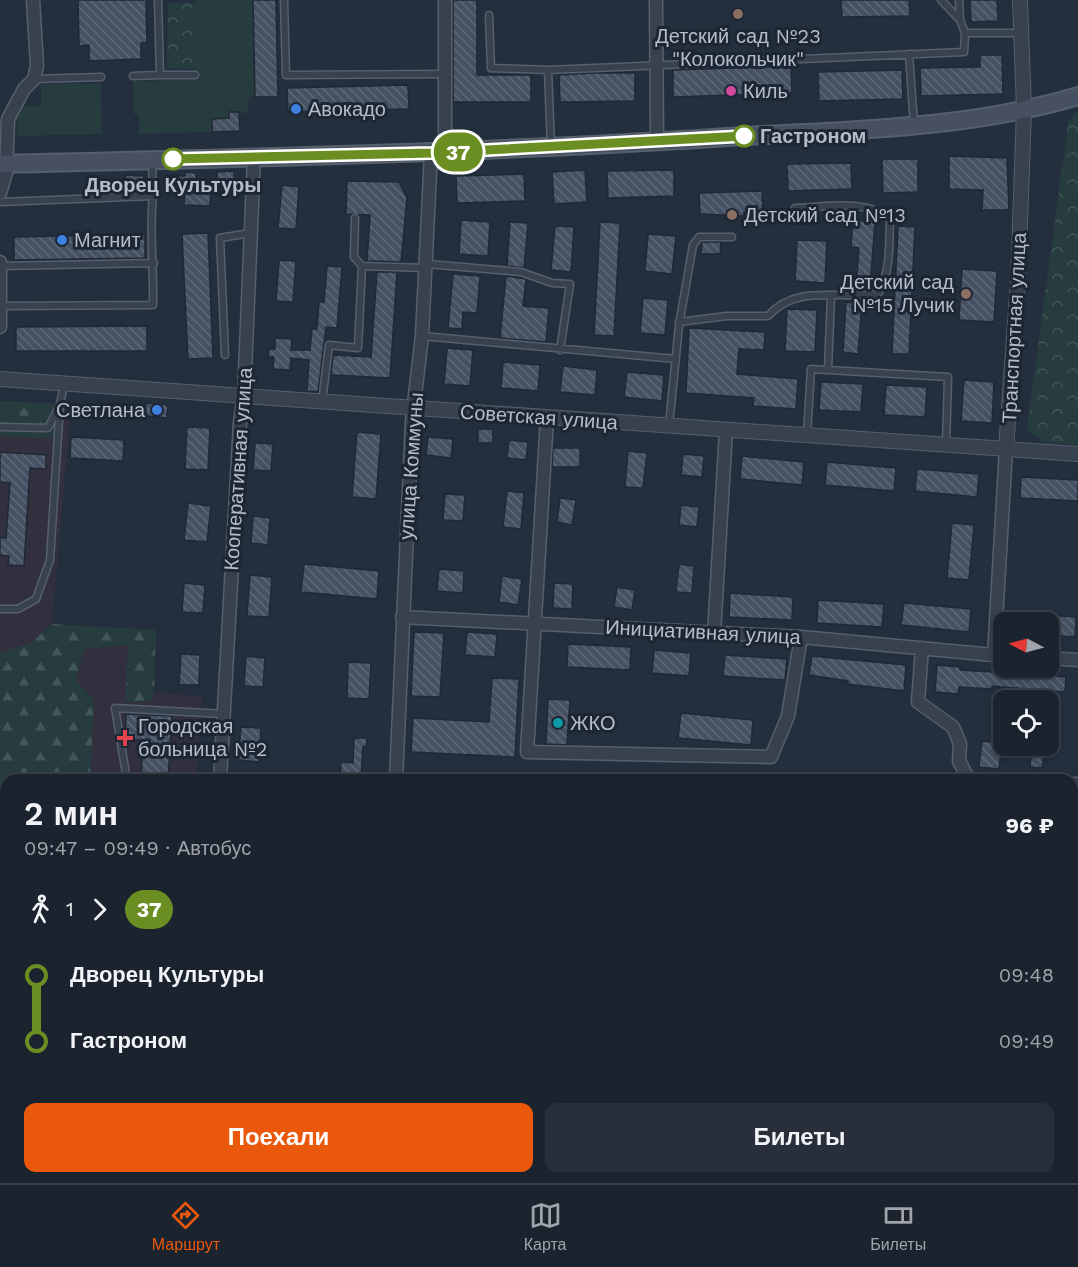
<!DOCTYPE html>
<html lang="ru">
<meta charset="utf-8">
<style>
body{margin:0;font-family:"Work Sans",sans-serif;background:#282f3a;color:#f1f3f6;height:100vh;display:flex;flex-direction:column;font-size:22px;white-space:nowrap}
*{box-sizing:border-box;margin:0}
p{font-size:20px;color:#a0a4aa}
.icon{flex:none;width:33px;height:33px;fill:none;stroke:currentColor;stroke-width:2;stroke-linecap:round;stroke-linejoin:round}
.map{position:relative;flex:1;overflow:hidden}
.side{position:absolute;left:0px;top:774px;width:1078px;height:410px;display:flex;flex-direction:column;background:#1b232e;border-radius:18px 18px 0 0;box-shadow:0 3px 9px #0003,0 0 0 2px #39404a}
.side>*{flex:none}
.badge{padding:0 12px;border-radius:20px;font-size:21px;line-height:39px}
.needle{width:39px;rotate:276deg}
.controls{position:absolute;left:993px;top:612px;display:grid;gap:12px}
.controls a{display:grid;place-items:center;width:66px;height:66px;border-radius:12px;background:#1b232e;box-shadow:0 3px 9px #0003,0 0 0 2px #39404a;font-size:30px}
.map>.badge{position:absolute;translate:-50% -50%;box-shadow:0 0 0 3px #fff}
.legs{display:flex;align-items:center;gap:9px;height:66px;padding:0 24px;font-size:20px}
.legs p{margin-inline-start:auto}
.overview{display:flex;align-items:center;justify-content:space-between;height:102px;padding:0 24px}
h1{font-size:33px;font-weight:600;line-height:45px}
.action{display:flex;gap:12px;margin-top:auto;padding:12px 24px}
.action a{flex:1;height:69px;border-radius:12px;background:#ea580c;color:#fff;font-size:24px;font-weight:600;line-height:69px;text-align:center}
.action a+a{background:#282f3a;color:#f1f3f6}
ul{padding:0 24px;list-style:none}
li{display:flex;align-items:center;gap:21px;height:66px;font-size:22px}
li i{display:grid;place-items:center;width:9px;height:100%;margin:0 8px;background:currentColor}
li i::after{content:'';width:15px;height:15px;margin:-8px;border:4px solid;border-radius:50%;background:#1b232e}
li p{margin-inline-start:auto}
li:first-child i{background:linear-gradient(#0000 50%,currentColor 0)}
li:last-child i{background:linear-gradient(currentColor 50%,#0000 0)}
.dock{display:flex;justify-content:space-around;align-items:center;height:84px;border-top:2px solid #39404a;background:#1b232e;font-size:16px;color:#a0a4aa}
.dock a{display:grid;justify-items:center;gap:3px}
.dock .on{color:#ea580c}
.map>svg:first-child{display:block}
</style>
<div class="map">
<svg width="1078" height="1183" viewBox="0 0 1078 1183">
<defs>
<pattern id="forest-firs" width="22" height="20" patternUnits="userSpaceOnUse" patternTransform="scale(1.5)"><rect width="22" height="20" fill="#263c3f"/><path d="M5 1l3.5 6h-7zM16 11l3.5 6h-7z" fill="#435659"/></pattern>
<pattern id="park-crowns" width="20" height="18" patternUnits="userSpaceOnUse" patternTransform="scale(1.5)"><rect width="20" height="18" fill="#263c3f"/><path d="M2 6a3 3 0 1 1 6 0M12 15a3 3 0 1 1 6 0" fill="none" stroke="#435659"/></pattern>
<pattern id="building-back-hatch" width="6" height="6" patternUnits="userSpaceOnUse" patternTransform="scale(1.5)"><rect width="6" height="6" fill="#455162"/><path d="M-1 5l2 2M0 0l6 6M5-1l2 2" fill="none" stroke="#5d6877"/></pattern>
</defs>
<rect width="100%" height="100%" fill="#242f3e"/>
<path fill="#32303f" d="M0,401L71,405L52,624L156,630L154,693L202,696L196,780H6V929H0Z"/>
<path fill="#263c3f" d="M195,0H253L255,97H249L248,113L230,112L229,118L212,119V132L139,134V114H134L133,81L194,80Z
M101,83L102,134L17,136L16,106H41V84Z
M0,995H6V1056L0,1055Z"/>
<path fill="url(#forest-firs)" d="M0,401L60,404L58,439L0,436Z
M52,624L156,630L154,693L150,701L125,702L128,645L84,649L76,680L94,700L90,780H6V856L0,818V653L31,643Z
M0,1055L6,1056V1159L3,1158L0,1145Z"/>
<path fill="url(#park-crowns)" d="M168,3H195V69L167,68Z
M1078,111V445L1043,442L1027,429L1068,123Z"/>
<g fill="none" stroke-linecap="round" stroke-linejoin="round">
<path stroke="#394c67" stroke-width="4" d="M0,1097L6,1099"/>
</g>
<path fill="url(#building-back-hatch)" stroke="#1f2835" stroke-width="1.5" d="M78,0H146L147,43H141V59L89,61V45L79,46Z
M253,0H276L278,97H255Z
M453,0H477V75H531V102H453Z
M841,0H909L910,16L842,17Z
M970,0H997L998,21L971,22Z
M980,55H1002L1003,94L921,96L920,68L980,67Z
M791,66L792,93L673,97V70Z
M902,70L903,99L819,101L818,72Z
M592,73H635V101L560,102L559,75Z
M408,85L409,109L288,112L287,88Z
M229,112H239L240,131L212,132V119L229,118Z
M949,156L1007,158L1009,210H982L983,190L949,189Z
M882,159H918V192L883,193Z
M851,163L852,189L788,191L787,164Z
M585,170L587,202L554,204L552,172Z
M674,170V196L608,198L607,171Z
M234,171L235,185H217V172Z
M185,172L196,173V187L211,188L210,206L184,205L185,187H165L166,175L185,176Z
M524,174L525,201L457,203L456,176Z
M125,175L144,176L143,188L125,187Z
M347,181L399,182L407,198L401,262L367,261L370,215L346,214Z
M282,185L299,187L296,229L278,228Z
M762,191L763,211L744,212V216L700,214L699,193Z
M461,220L490,222L488,256L459,254Z
M853,220L875,222L870,288L856,286L859,248L851,247Z
M510,222L528,223L524,268L507,266Z
M600,222L620,223L614,336L594,335Z
M555,226L574,227L571,272L551,270Z
M898,226L915,227L909,354H892Z
M208,233L213,358L188,359L182,234Z
M145,234V258L14,260V237Z
M648,234L676,236L672,274L645,271Z
M797,240L827,241L825,283L795,281Z
M702,242H721L720,254H701Z
M279,260L296,261L293,302L276,301Z
M327,266L342,267L337,328L326,327L318,392L307,391L309,360L291,358L290,370L273,369L274,357H268L269,349H275V338L292,339L291,350H310L312,329H317L319,302H324Z
M962,269L997,271L994,322L959,320Z
M377,272H397L390,378L331,375L333,355L371,357Z
M453,274L480,276L477,313L463,312L462,329L448,328Z
M506,276L526,279L523,306L549,308L546,342L500,338Z
M643,298L668,300L665,335L640,333Z
M846,302L862,303L858,354L843,352Z
M787,309L817,310L815,352L785,351Z
M147,326V351H16V327Z
M689,328L765,332L764,350L739,349L737,374L798,379L796,409L753,406L754,398L686,393Z
M447,348L473,350L470,386L444,384Z
M503,362L540,365L538,391L501,388Z
M563,366L597,370L595,395L560,392Z
M627,372L664,375L662,401L624,397Z
M964,380L994,382L992,423L961,421Z
M821,382L863,384L861,412L819,410Z
M886,385L927,387L925,417L884,415Z
M146,403L168,405L167,418L145,416Z
M187,427L210,428L208,470L185,469Z
M478,429H493V443H478Z
M357,432L381,434L376,499L352,497Z
M71,437L124,440L123,461L70,458Z
M428,437L453,439L451,458L426,455Z
M509,440L528,442L526,460L507,458Z
M255,443L273,444L271,471L253,470Z
M553,448H580V467H552Z
M628,451L647,453L643,488L625,487Z
M0,452L46,455V469L30,468L24,566L8,565L9,556L0,555V537L6,538L10,483L0,482Z
M683,454L704,456L702,477L681,475Z
M742,456L804,462L802,485L740,479Z
M827,462L896,468L894,491L825,485Z
M917,469L979,474L977,497L915,491Z
M1021,477L1078,480V501L1020,498Z
M507,491L524,493L521,529L503,527Z
M445,494L465,495L463,521L443,520Z
M560,498L576,500L572,525L557,522Z
M188,503L211,506L207,542L184,540Z
M681,505L699,507L697,527L679,525Z
M253,516L270,518L268,545L251,543Z
M952,523L974,525L969,580L947,578Z
M304,564L379,571L377,599L301,592Z
M679,564L694,566L692,593L676,592Z
M439,569L464,571L463,593L437,591Z
M250,575L272,577L269,617L247,616Z
M502,576L522,579L518,605L499,602Z
M184,583L205,585L203,613L182,612Z
M554,583L573,584L572,609L553,608Z
M617,587L635,590L632,610L614,607Z
M730,593L793,597L792,620L729,617Z
M818,600L884,604L882,627L817,623Z
M904,603L971,609L969,632L901,625Z
M1012,613L1047,615V622H1011Z
M1048,615L1076,617L1075,637L1048,635Z
M414,632L444,633L440,697L411,696Z
M467,632L497,634L495,657L465,655Z
M568,644L631,647L630,670L567,667Z
M654,650L691,653L689,676L652,673Z
M181,654L200,655L199,685H179Z
M725,655L787,659L785,680L723,676Z
M246,656L265,658L263,687L244,686Z
M812,656L906,665L904,691L848,684V681L809,675Z
M348,662L371,663L369,699L347,698Z
M937,665L960,667V670L1010,673V671L1066,677L1065,692L992,686V689L959,687L958,694L935,692Z
M492,678L519,679L515,757L411,752L413,718L489,722Z
M548,699L570,700L567,745L546,744Z
M681,713L753,720L751,745L678,738Z
M126,714L172,716L168,780H141L143,740L125,739Z
M241,727L261,728L259,762L238,760Z
M354,738H367L366,747H363L361,780H340L341,762L353,763Z
M982,741L1002,743L999,769L979,767Z
M1032,746H1045L1042,768L1030,767Z"/>
<g fill="none" stroke-linecap="round" stroke-linejoin="round">
<g stroke="#565f6c" stroke-width="9">
<path id="service" d="M284,0L286,75L445,74
M941,0L959,19
M959,0L960,20L965,33
M489,15L491,68L548,70L964,52L965,33H1022
M909,54L914,125
M548,70L551,147
M160,75H195
M133,76L160,75L158,0
M34,79L101,77
M0,202L153,196L152,160
M355,218L354,257L362,266L426,268
M427,264L521,272L552,283L570,284L560,350
M0,266L154,263
M1,306L153,305C154,268 149,232 153,196
M679,322L727,316H768C798,283 838,300 878,294C891,272 889,243 890,218C865,199 825,207 795,208
M422,336L676,359
M225,355L220,238L250,233
M828,370L831,296
M322,402L329,345L358,348L362,266
M669,426L679,325L693,245L699,237H732
M0,427L48,428L59,407
M807,435L811,369L948,377L946,445
M0,609H18L36,599L50,560L60,404L64,385
M127,780L115,708L224,714
M0,969H6
M0,986H6"/>
</g>
<g stroke="#565f6c" stroke-width="15">
<path id="minor" d="M656,0L657,142
M445,152V0
M0,193L6,173L8,119L24,89L34,79L37,66L33,0
M0,262V327
M547,418L527,752L771,757L788,716L801,637
M402,617L801,637L1004,656
M714,634L726,430
M922,648L918,702L953,727L960,744L959,761L969,780
M994,655L1006,449
M1048,658L1078,660
M220,780L240,423L244,396L254,157
M396,780L412,421L422,336L431,153
M1072,784H1078
M1072,1038L1078,1041
M0,1165H6
M64,1178L65,1183
M334,1178L335,1183
M483,1178L487,1183
M670,1178L674,1183
M1035,1178L1044,1183"/>
</g>
<g stroke="#565f6c" stroke-width="16">
<path id="tertiary" d="M0,379L1078,454
M1006,449L1018,282L1024,109L1020,0"/>
</g>
<g stroke="#565f6c" stroke-width="20">
<path id="secondary" d="M0,164C243,158 486,153 728,137C845,130 964,130 1078,96"/>
</g>
<use href="#service" stroke="#38414e" stroke-width="6"/>
<use href="#minor" stroke="#38414e" stroke-width="12"/>
<use href="#tertiary" stroke="#38414e" stroke-width="14"/>
<use href="#secondary" stroke="#465061" stroke-width="16"/>
</g>
<g fill="none" stroke-linecap="round" stroke-linejoin="round">
<g stroke="#fff" stroke-width="14">
<path id="line-1" d="M173,159L431,153L744,136"/>
</g>
<use href="#line-1" stroke="#6b8e23" stroke-width="9"/>
</g>
<g fill="#8d6e63" stroke="#1d2633" stroke-width="2">
<circle cx="738" cy="14" r="6"/>
<circle cx="732" cy="215" r="6"/>
<circle cx="966" cy="294" r="6"/>
</g>
<circle fill="#d1479c" stroke="#1d2633" stroke-width="2" cx="731" cy="91" r="6"/>
<g fill="#3f7fe0" stroke="#1d2633" stroke-width="2">
<circle cx="296" cy="109" r="6"/>
<circle cx="62" cy="240" r="6"/>
<circle cx="157" cy="410" r="6"/>
</g>
<g fill="#fff" stroke="#6b8e23" stroke-width="3">
<circle cx="744" cy="136" r="10"/>
<circle cx="173" cy="159" r="10"/>
</g>
<circle fill="#0f9aa8" stroke="#1d2633" stroke-width="2" cx="558" cy="723" r="6"/>
<path fill="#e0444e" stroke="#1d2633" stroke-width="2" d="M122 729h6v6h6v6h-6v6h-6v-6h-6v-6h6z"/>
<g text-anchor="middle" stroke-width="6" stroke-linejoin="round" paint-order="stroke">
<g font-size="20" fill="#b4bcc9" stroke="#1d2633" text-anchor="start">
<text x="738" y="43" text-anchor="middle">Детский сад №23<tspan x="738" dy="23">"Колокольчик"</tspan></text>
<text x="743" y="98">Киль</text>
<text x="308" y="116">Авокадо</text>
<text x="744" y="222">Детский сад №13</text>
<text x="74" y="247">Магнит</text>
<text x="954" y="289" text-anchor="end">Детский сад<tspan x="954" dy="23">№15 Лучик</tspan></text>
<text x="145" y="417" text-anchor="end">Светлана</text>
<text x="570" y="730">ЖКО</text>
<text x="138" y="733">Городская<tspan x="138" dy="23">больница №2</tspan></text>
</g>
<g font-size="20" font-weight="bold" fill="#b4bcc9" stroke="#1d2633" text-anchor="start">
<text x="760" y="143">Гастроном</text>
<text x="173" y="192" text-anchor="middle">Дворец Культуры</text>
</g>
<g font-size="20" fill="#b4bcc9" stroke="#1d2633">
<text transform="translate(1014 328) rotate(-87)" y="7">Транспортная улица</text>
<text transform="translate(539 417) rotate(4)" y="7">Советская улица</text>
<text transform="translate(411 466) rotate(-86)" y="7">улица Коммуны</text>
<text transform="translate(238 469) rotate(-86)" y="7">Кооперативная улица</text>
<text transform="translate(703 632) rotate(3)" y="7">Инициативная улица</text>
</g>
</g>
</svg>
<div class="controls">
<a><svg class="needle" viewBox="-14 -14 28 28"><path d="M0-13l5 13h-10z" fill="#e53935"/><path d="M0 13l5-13h-10z" fill="#a0a4aa"/></svg></a>
<a><svg class="icon" aria-label="locate" viewBox="0 0 24 24"><circle cx="12" cy="12" r="6"/><path d="M12 2v4M12 18v4M2 12h4M18 12h4"/></svg></a>
</div>
<b class="badge" style="left:458px;top:152px;background:#6b8e23;color:#fff">37</b>
<section class="side">
<div class="overview"><div><h1>2 мин</h1><p>09:47 – 09:49 · Автобус</p></div><b>96 ₽</b></div>
<div class="legs"><svg class="icon" aria-label="walk" viewBox="0 0 24 24"><circle cx="13" cy="4" r="2"/><path d="M13 8l-2 6 4 7M11 14l-3 7M7 12l3-4h3l4 4"/></svg>1<svg class="icon" aria-label="forward" viewBox="0 0 24 24"><path d="M9 5l7 7-7 7"/></svg><b class="badge" style="background:#6b8e23;color:#fff">37</b></div>
<ul>
<li><i style="color:#6b8e23"></i><b>Дворец Культуры</b><p>09:48</p></li>
<li><i style="color:#6b8e23"></i><b>Гастроном</b><p>09:49</p></li>
</ul>
<div class="action"><a>Поехали</a><a>Билеты</a></div>
</section>
</div>
<nav class="dock">
<a class="on"><svg class="icon" aria-label="directions" viewBox="0 0 24 24"><path d="M12 3l9 9-9 9-9-9zM9 14v-3h6M13 9l2 2-2 2"/></svg>Маршрут</a>
<a><svg class="icon" aria-label="map" viewBox="0 0 24 24"><path d="M3 6l6-2 6 2 6-2v14l-6 2-6-2-6 2zM9 4v14M15 6v14"/></svg>Карта</a>
<a><svg class="icon" aria-label="tickets" viewBox="0 0 24 24"><path d="M3 7h18v10H3zM15 7v10"/></svg>Билеты</a>
</nav>
